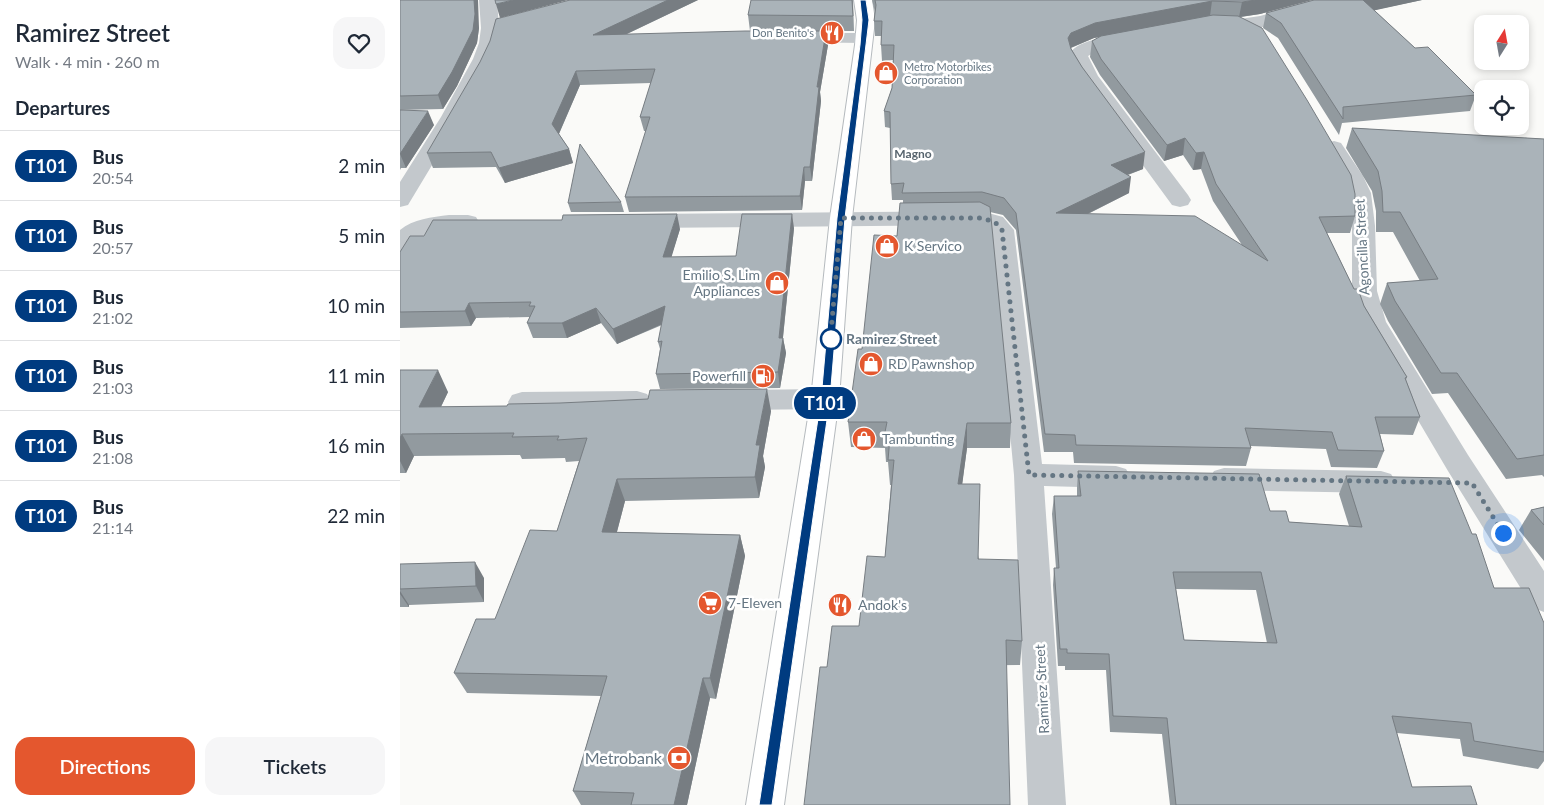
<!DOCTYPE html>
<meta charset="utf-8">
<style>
body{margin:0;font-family:Lato,sans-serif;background:#f6f6f7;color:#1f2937;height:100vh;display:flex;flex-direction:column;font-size:19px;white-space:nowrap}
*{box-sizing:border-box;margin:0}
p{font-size:16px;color:#747a83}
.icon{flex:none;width:28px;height:28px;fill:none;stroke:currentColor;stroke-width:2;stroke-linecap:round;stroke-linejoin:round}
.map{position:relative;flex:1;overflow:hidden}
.details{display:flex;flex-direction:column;background:#fff;width:400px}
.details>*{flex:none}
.badge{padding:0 10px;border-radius:16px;font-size:18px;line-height:32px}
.needle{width:32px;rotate:11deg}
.controls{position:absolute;left:1074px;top:15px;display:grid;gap:10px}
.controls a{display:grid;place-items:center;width:55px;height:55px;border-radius:10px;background:#fff;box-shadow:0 2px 8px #0003;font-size:25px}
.you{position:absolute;width:25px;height:25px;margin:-12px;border:4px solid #fff;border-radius:50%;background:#1a73e8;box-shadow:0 0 0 8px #1a73e833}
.map>.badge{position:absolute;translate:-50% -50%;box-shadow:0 0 0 2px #fff}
h2{padding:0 15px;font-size:19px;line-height:45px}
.round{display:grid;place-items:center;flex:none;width:52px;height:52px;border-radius:15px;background:#f6f6f7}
.summary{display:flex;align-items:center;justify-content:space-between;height:85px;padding:0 15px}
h1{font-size:24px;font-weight:600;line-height:38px}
.primary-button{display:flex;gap:10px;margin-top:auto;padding:10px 15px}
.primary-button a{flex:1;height:58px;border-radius:15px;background:#e4572e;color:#fff;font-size:20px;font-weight:600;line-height:58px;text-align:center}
.primary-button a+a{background:#f6f6f7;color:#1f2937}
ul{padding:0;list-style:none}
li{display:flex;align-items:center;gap:15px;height:70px;padding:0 15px;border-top:1px solid #e0e1e3}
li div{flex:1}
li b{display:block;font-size:19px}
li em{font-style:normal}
li .badge{min-width:55px;font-weight:700;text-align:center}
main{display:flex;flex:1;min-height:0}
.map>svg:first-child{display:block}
</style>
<main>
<section class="details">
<div class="summary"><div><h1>Ramirez Street</h1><p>Walk · 4 min · 260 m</p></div><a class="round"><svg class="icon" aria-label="heart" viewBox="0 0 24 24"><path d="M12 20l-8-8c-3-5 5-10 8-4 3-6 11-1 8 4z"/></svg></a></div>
<h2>Departures</h2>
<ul>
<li><span class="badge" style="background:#003b80;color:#fff">T101</span><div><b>Bus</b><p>20:54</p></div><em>2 min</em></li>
<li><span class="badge" style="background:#003b80;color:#fff">T101</span><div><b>Bus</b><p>20:57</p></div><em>5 min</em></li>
<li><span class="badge" style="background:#003b80;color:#fff">T101</span><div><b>Bus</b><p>21:02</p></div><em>10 min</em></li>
<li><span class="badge" style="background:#003b80;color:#fff">T101</span><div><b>Bus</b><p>21:03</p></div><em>11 min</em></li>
<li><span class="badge" style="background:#003b80;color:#fff">T101</span><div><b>Bus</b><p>21:08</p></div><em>16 min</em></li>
<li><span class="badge" style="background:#003b80;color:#fff">T101</span><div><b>Bus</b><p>21:14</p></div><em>22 min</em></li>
</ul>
<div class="primary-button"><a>Directions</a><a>Tickets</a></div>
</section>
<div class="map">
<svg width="1144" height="805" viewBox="0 0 1144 805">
<rect width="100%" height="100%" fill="#fafaf8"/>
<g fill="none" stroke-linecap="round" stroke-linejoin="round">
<g stroke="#b5babe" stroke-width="2">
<path id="major" d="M454,0H472L475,20L452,218L439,399L384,805H346L411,399L430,218L455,45L457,20Z"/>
</g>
<path fill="#c3c8cc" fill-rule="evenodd" d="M79,0H97L99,28L97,43L91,59L61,117L11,200L8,205L0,207V182L41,117L73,59L79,43L81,28Z
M919,0H948L945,4C919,11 857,34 833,28L830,24L833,20L860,16Z
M390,33H464L470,34L473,38L470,42L464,43L384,42L381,38L384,34Z
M729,34L735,35L738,39L735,43L699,50L688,56L698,76L788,195L791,200L788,205L780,207L772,205L682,82L672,64L669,54C680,38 711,37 729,34Z
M934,141L941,143L963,176L971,193L975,226L977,291L986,322L1068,455L1144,571V612L1133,608L1048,471L960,322L952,291V226L949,193L924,147L927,143Z
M581,211L603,217L614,230L642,464L716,466L726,469L731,477L726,485L716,488L644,486L666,805H628L614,475L591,231L587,227L580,225L241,228L233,226L230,221L233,216L241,214Z
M49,215H68L76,217L79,222L76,227C49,234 27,223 8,250L0,252V230C13,219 32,217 49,215Z
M425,389L435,392L439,399L435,406L425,409L332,410L322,407L318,400L322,393L332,390Z
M237,391L247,394L251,401L247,408L237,411L122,412L112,409L108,402L112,395L122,392Z
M824,468L981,471L991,474L996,482L991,490L981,493L824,490L814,487L809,479L814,471Z"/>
<use href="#major" fill="#fff" fill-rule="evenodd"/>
</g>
<path fill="#929a9f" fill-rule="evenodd" d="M0,0L79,28L77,43L57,86L43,109L0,110Z
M170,0H298L227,34L428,45L420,92L421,101L412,181H405L402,210L229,212L225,197L246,131H244L240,117L251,83L180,85L159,134L169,149L173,163L105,183L96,167L33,168L27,153Z
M453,0L454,31H350L348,15Z
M472,0H912L860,14L841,17L955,216L950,233H927L954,289L1007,377L1006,380L1020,417L1013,435L980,434L984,451L977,468L931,467L926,449L850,446L851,448L846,466L674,463L673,452H644L616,230L603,215L590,212L611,423L610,448H567L562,484L579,559L622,641L620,665L427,667L459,626L485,557L491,485H490L488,462H486L485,448L451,447L448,422L462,349L497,236L503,203V200H492L491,184L490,128L485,127L484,111L492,88L493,60L482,61L481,45V36H475L474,21L475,12ZM700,37L692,41L690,57L700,75L764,161L783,155L793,170L801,169L813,201L842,245L688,214L729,193L728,175L743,169L682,67L671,48L694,38Z
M914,0H1022L974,10L1015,48L1076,95L1070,111L942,123L939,135L878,38L863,28L866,13Z
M0,110L34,125L6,168H1L0,170Z
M952,128L1144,139V477L1142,475L1106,479L1048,393L1032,394L988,321L980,304L987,283L1020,281L993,232H976V211L972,191L946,148Z
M221,202L224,212H171L168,203Z
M394,228L383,338L386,353L380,388L260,389L256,374L260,349L258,342L262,325L217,344L201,323L167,338H133L127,323L130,317L76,318L71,326L0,328V252L280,229L271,257L336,256Z
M0,370L48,392L41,407L371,411L363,456L365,467L359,498L225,501L217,532L340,535L345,556L316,699L310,698L287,805H181L173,791L201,696L67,693L54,673L95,619L157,531L179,461L166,462L165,458L122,459L120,455L14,456L6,473H0Z
M678,471L870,511L889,522L949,526L939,494L946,476L1144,752V761L1138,769L1063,756L1060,739L997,733L1012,787L1077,805H770L762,734L710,732L706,670H665V666H658L653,585L654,568H656L652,514L654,496H677V488ZM776,589L856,590L867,643L784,640Z
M1144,507V561L1119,530L1131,510Z
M0,564L84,578V602L9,605V607H0Z"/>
<path fill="#777d82" d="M74,0H78L79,28L77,43L57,86L43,109L38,95Z
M113,0H168L100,18L96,4Z
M268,0H298L197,48L193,35Z
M856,0H912L860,14L839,17L842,2Z
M961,0H1022L958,14Z
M812,1L810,16L694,38L670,48L668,38L671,33L695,23Z
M426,31L428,45L420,92L421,101L412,181L410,167L417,87Z
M176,71L180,85L157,138L152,124Z
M28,111L34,125L6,168L0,154Z
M785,138L783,155L764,161L767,145Z
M169,149L173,163L105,183L99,168Z
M745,152L743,169L710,181L711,165Z
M804,152L801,169L793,170L796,153Z
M404,167L405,181L402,210L400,196Z
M731,177L729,193L655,230L656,213Z
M277,214L280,229L267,272L263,257Z
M392,214L394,228L382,346L383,338L386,353L380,388L378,372L379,338Z
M69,303L76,318L71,326L65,311Z
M265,306L269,321L217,344L213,329Z
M196,308L201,323L167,338L162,323Z
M38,370L48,392L30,429L19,407Z
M367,389L371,411L363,456L365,467L359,498L355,477L356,445Z
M567,423V448L559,509L558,484Z
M2,434L14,456L6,473L0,461V438Z
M217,479L225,501L211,554L202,532Z
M340,535L345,556L316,699L310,678Z
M75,562L84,578V602L76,586Z
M0,591L9,605V607L0,594Z
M303,678L310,698L287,805H274Z"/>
<path fill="#aab3b9" stroke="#777d82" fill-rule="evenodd" d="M0,0H74L75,14L73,30L52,72L38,95L0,96Z
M95,0H113L96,4Z
M170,0H268L193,35L345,31H426L417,87H419L410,167H404L400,196L225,197L250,117H240L255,69L176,71L152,124L169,149L99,168L91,152L27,153L80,62L90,41L96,19Z
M351,0H452L453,16L348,15Z
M475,0H856L842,2L812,1L695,23L671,33L668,38L671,49L682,67L745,152L711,165L731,177L656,213L795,216L868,261L816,184L804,152L796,153L785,138L767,145L701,59L692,41L701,36L813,15L838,16L862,28L907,100L951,175L955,194V216L919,217L954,289H958L964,306L1005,374L1007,377L1005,378L1020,417H975L984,451L938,450L932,432L845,428L851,448L676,445L675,435L645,434L616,213L604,198L582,192L502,193L504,183L491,184L490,112L484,111L492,88L494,45H481L482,21H474L476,5Z
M914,0H963L1015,48L1028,47L1076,95L943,107V119L881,23L866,13Z
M0,110L28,111L0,154Z
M952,128L1144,139V455L1117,459L1057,373H1041L995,301L987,283L1038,279L1000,212H983L982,191L978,171Z
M180,144L221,202L168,203Z
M580,202L590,207L611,423H567L558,484H580L578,559L618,560L622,641L606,640L610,805H404L420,667H427L432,626H459L467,556L485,557L494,460H488L490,437H484L487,422H448L458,349H462L474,235L497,236L500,203Z
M277,214L263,257L336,256L342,214H392L379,338H383L378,372L256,374L262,341L258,342L265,306L213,329L196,308L162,323H127L135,306H129L131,302L69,303L65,311L0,312V252L10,236H24L33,220H162L163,215Z
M0,370H38L19,407L107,406L108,404L160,403L248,399L250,390L367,389L356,445H360L355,477L217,479L202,532L340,535L310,678H303L274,805H231L234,793L173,791L207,676L54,673L76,619H95L130,530L157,531L187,438L157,440L159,436L112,437L114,433L2,434L0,438Z
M678,471L859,474L870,511H886L889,522L962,527L946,476L1049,478L1072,534H1076L1094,588H1129L1144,623V752L1074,741L1071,723L992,716L1012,787L1071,786L1077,805H776L767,718L713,716L709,654L667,653V649H660L654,568H659L654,496H681ZM773,572H861L877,643L784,640Z
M1144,507V525L1131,510Z
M75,562L76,586L0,589V564Z"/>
<path fill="#003b80" stroke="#fff" d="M460,0H466L469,20L445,218L430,399L372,805H359L421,399L437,218L460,45L462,20Z"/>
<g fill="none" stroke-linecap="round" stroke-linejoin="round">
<path stroke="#657683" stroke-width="5" stroke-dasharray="0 9" d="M431,339L430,344L441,218H581L595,222L602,230L629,475L1072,483L1103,533"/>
</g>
<defs>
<g id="restaurant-disc" transform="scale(1.25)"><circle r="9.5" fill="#e4572e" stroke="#fff"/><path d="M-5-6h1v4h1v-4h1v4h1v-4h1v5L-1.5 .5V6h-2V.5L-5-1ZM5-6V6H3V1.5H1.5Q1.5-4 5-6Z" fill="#fff"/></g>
<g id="shop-disc" transform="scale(1.25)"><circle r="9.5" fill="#e4572e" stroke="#fff"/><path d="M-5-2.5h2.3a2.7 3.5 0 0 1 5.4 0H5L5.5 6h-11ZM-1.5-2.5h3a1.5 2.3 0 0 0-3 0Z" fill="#fff"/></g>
<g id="fuel-disc" transform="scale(1.25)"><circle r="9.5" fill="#e4572e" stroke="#fff"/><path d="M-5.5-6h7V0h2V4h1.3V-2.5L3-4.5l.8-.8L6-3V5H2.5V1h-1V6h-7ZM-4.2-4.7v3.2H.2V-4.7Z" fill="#fff"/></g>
<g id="supermarket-disc" transform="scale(1.25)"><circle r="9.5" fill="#e4572e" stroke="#fff"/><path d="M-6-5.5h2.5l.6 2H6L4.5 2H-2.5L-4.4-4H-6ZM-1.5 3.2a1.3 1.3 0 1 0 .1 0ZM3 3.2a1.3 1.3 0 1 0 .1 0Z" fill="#fff"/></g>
<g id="bank-disc" transform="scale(1.25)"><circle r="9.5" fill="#e4572e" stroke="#fff"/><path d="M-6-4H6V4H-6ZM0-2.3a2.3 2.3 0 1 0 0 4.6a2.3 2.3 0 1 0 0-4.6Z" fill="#fff"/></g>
</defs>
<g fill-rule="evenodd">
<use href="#restaurant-disc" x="432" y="33"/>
<use href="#shop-disc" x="486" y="73"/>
<use href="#shop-disc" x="487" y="246"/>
<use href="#shop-disc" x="377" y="283"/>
<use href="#shop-disc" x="471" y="364"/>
<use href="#fuel-disc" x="363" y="376"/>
<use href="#shop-disc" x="464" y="439"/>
<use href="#supermarket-disc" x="310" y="603"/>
<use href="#restaurant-disc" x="440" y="605"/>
<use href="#bank-disc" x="279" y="758"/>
</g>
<circle fill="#fff" stroke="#003b80" stroke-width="2.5" cx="431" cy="339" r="10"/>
<g text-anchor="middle" stroke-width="5" stroke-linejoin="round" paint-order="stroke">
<g font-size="11" fill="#657683" stroke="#fff" text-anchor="end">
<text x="414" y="37">Don Benito's</text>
<text x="504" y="71" text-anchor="start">Metro Motorbikes<tspan x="504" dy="13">Corporation</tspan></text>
</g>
<g font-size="12" font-weight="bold" fill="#57646e" stroke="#fff">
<text x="513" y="158">Magno</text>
</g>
<g font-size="14" fill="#657683" stroke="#fff" text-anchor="start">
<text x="504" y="251">K Servico</text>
<text x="360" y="280" text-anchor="end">Emilio S. Lim<tspan x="360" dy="16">Appliances</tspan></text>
<text x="488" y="369">RD Pawnshop</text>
<text x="346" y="381" text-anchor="end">Powerfill</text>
<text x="482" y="444">Tambunting</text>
<text x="328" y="608">7-Eleven</text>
<text x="458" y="610">Andok's</text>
</g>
<g font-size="14" fill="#657683" stroke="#fff">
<text transform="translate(962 247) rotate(-93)" y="5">Agoncilla Street</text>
<text transform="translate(642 689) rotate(-93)" y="5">Ramirez Street</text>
</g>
<g font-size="14" font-weight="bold" fill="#657683" stroke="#fff" text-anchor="start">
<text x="446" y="344">Ramirez Street</text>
</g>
<g font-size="16" fill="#657683" stroke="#fff" text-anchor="end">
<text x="262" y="764">Metrobank</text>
</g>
</g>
</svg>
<div class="controls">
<a><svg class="needle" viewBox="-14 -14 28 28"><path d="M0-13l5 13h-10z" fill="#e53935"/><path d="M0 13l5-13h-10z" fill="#747a83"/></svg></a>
<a><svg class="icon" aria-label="locate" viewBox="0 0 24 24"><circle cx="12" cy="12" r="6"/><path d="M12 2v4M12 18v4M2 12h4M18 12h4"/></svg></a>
</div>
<div class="you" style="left:1103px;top:533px"></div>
<b class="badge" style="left:425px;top:403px;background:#003b80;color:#fff">T101</b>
</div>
</main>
